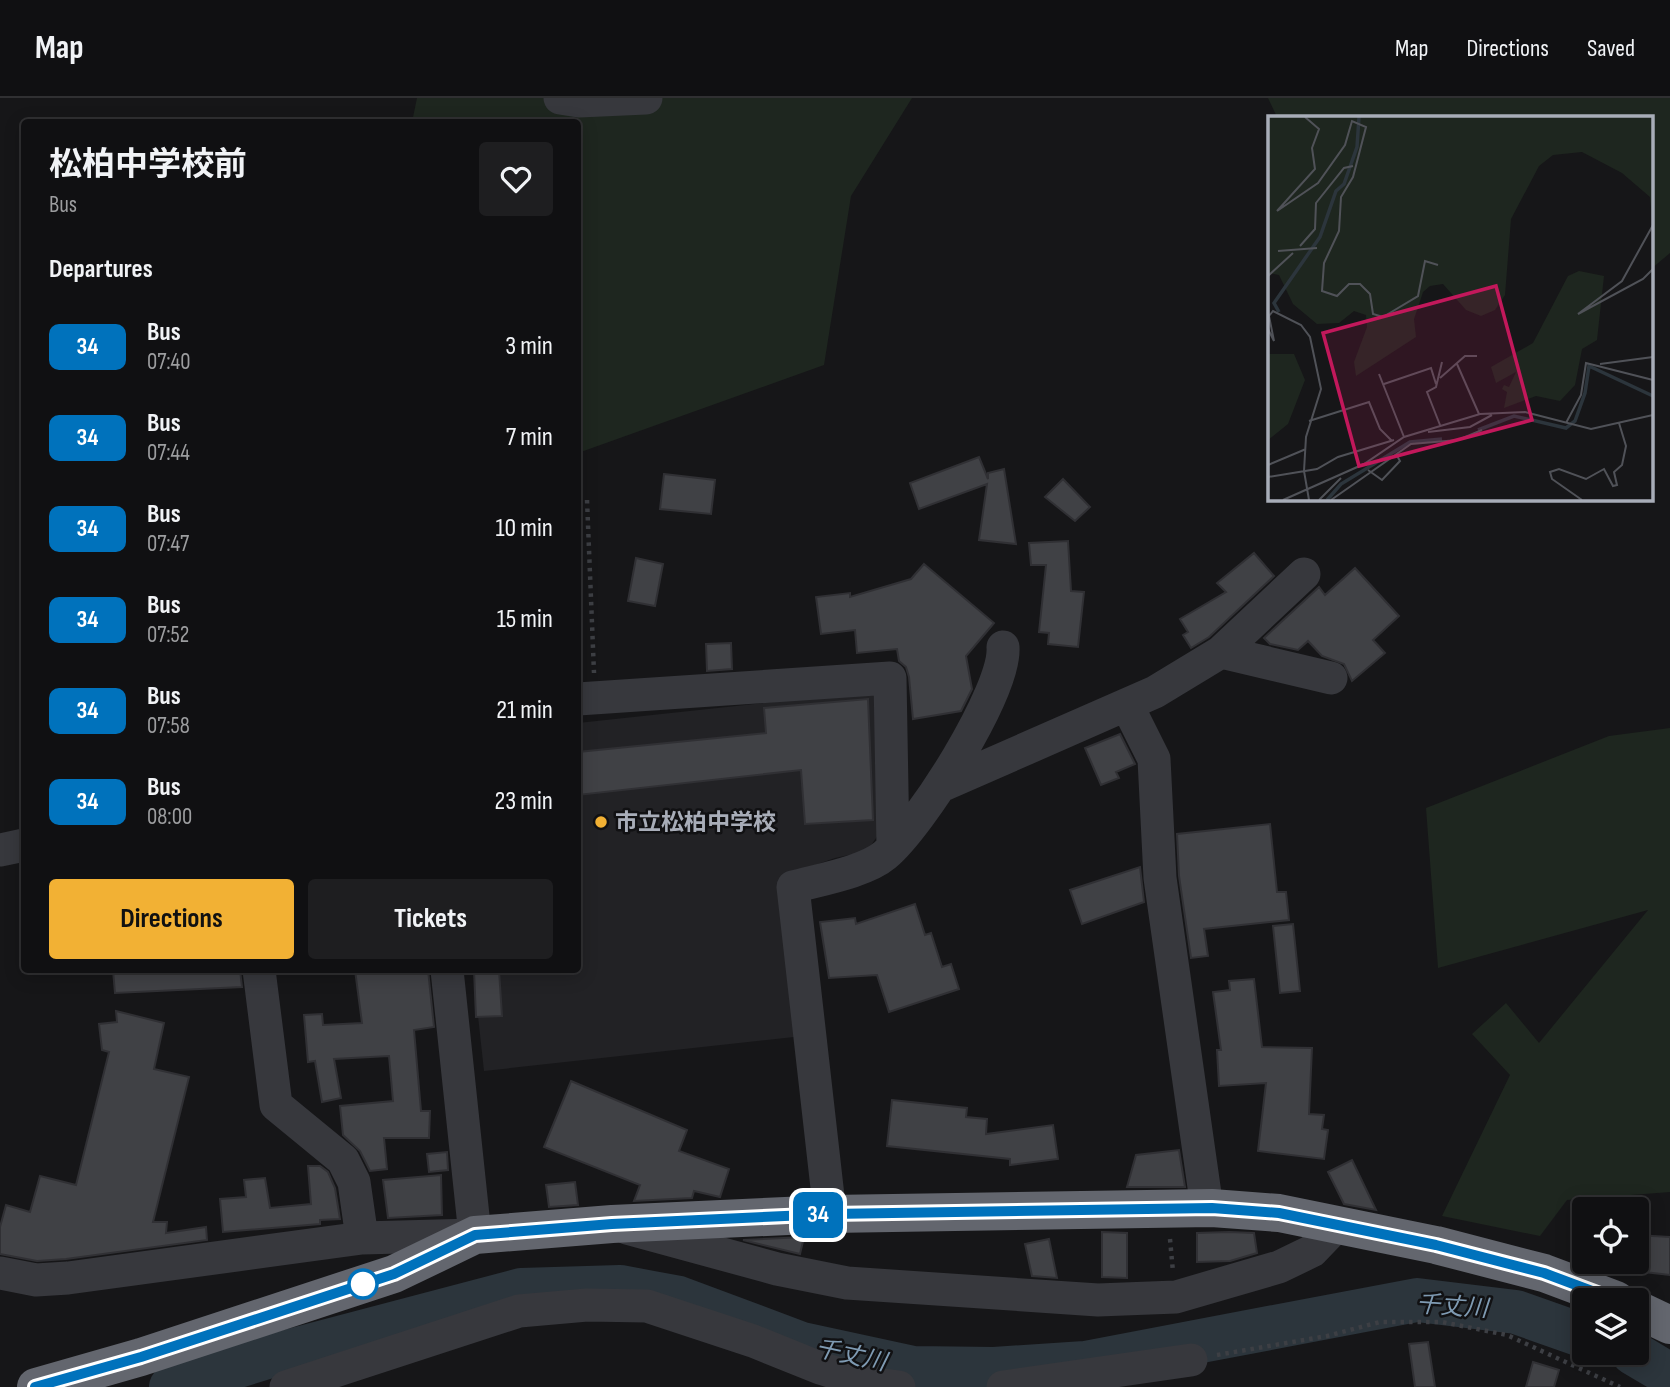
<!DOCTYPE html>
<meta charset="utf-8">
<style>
body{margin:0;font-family:"Sofia Sans Condensed","Noto Sans JP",sans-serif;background:#1e1e20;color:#f1f3f6;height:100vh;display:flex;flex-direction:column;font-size:26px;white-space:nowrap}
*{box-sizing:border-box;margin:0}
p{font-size:23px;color:#9c9d9f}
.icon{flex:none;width:38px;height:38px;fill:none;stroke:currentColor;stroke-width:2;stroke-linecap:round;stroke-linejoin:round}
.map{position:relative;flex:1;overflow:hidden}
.drawer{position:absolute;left:21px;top:21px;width:560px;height:854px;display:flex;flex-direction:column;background:#101012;border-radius:7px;box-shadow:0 4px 18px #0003,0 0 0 2px #303032}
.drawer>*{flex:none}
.badge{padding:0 14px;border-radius:10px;font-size:24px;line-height:46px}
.fabs{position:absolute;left:1572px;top:1099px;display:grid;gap:14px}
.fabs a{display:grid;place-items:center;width:77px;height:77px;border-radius:7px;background:#101012;box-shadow:0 4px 18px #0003,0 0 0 2px #303032;font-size:35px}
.map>.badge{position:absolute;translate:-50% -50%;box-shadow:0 0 0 4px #fff}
h2{padding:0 28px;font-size:26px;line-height:63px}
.round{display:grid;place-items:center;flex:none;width:74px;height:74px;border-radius:7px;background:#1e1e20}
.head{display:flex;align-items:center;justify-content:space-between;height:119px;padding:0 28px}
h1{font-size:33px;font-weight:700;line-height:52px}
.button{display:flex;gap:14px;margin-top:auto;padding:14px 28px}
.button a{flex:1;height:80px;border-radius:7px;background:#f2b134;color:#111;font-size:28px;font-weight:700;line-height:80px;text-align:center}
.button a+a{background:#1e1e20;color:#f1f3f6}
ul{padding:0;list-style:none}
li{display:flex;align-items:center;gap:21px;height:91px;padding:0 28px}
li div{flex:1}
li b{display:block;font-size:26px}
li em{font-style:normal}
li .badge{min-width:77px;font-weight:700;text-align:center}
header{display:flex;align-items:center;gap:42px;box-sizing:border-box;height:98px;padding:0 35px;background:#101012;border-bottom:2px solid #303032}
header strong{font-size:33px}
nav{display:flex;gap:38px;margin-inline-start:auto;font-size:24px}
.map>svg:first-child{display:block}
</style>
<header>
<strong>Map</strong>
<nav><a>Map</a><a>Directions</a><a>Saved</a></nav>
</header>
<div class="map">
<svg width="1670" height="1289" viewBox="0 0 1670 1289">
<rect width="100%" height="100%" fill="#161618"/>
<path fill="#222225" d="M877,593L883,730L867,753L835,760L781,779L794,939L484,973L473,872H578V625Z"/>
<path fill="#1e261f" d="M417,0H912L851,98L824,267L578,355V24H412Z
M1268,0H1670V155L1651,171V19H1277Z
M1670,630V1094L1567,1102L1540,1138L1442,1118L1510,977L1472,936L1506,905L1539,945L1648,812L1438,870L1426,710L1609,638Z"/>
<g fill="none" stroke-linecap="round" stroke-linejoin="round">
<path stroke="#2c353c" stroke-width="44" d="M1633,1255L1670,1277
M171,1289L267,1259L521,1192L620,1189L679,1200L802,1246L913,1270L994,1271L1085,1265L1417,1202L1516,1214L1584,1238"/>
</g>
<path fill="#404145" stroke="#303034" stroke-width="2" d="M979,359L988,381V375L1004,371L1016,446L979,442L987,386L919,411L910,385Z
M664,376L715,382L711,416L660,411Z
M1063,381L1090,409L1075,423L1045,399Z
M1068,443L1071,493L1084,494L1078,549L1048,546L1049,535L1039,534L1046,467H1031L1029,445Z
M1254,455L1274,478L1209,539L1191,550L1183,537L1188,534L1180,521L1226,494L1217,485Z
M636,460L663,466L655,508L628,503Z
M924,466L994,525L966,558L972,591L961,613L913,621L909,579L906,569L899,563L897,551L857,555L855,532L821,536L816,499L850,495V499L911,481Z
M1355,470L1399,518L1373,542L1385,555L1352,583L1344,566L1322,558L1308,543L1298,552L1270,546L1264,540L1319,489L1325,497Z
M731,545L732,571L707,573L706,546Z
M868,601L873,722L805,726L801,672L578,697V654L766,635L764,610Z
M1120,636L1135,666L1116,674L1119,680L1101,687L1085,650Z
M1270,726L1277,794H1286L1289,822L1204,831L1208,858L1191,860L1179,778L1177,736Z
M1140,769L1144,804L1082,826L1070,792Z
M915,806L925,837L931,835L942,869L951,866L959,891L889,914L877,877L829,880L820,824L855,820L856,826Z
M1293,826L1300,893L1280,895L1273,828Z
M113,872H240L242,889L115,895Z
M355,872H428L434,929L414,932L421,1013H430L429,1040H384L387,1071L370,1073L360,1053L343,1037L340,1008L393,1003L389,958L334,961L341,1000L322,1004L315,963L308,964L304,917L322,916L323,927L362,925Z
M474,872H499L502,918L476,919Z
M1254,881L1262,949L1312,950L1309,1016L1324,1017L1322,1031L1328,1032L1324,1061L1258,1053L1266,985L1219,988L1217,952H1221L1213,894L1230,892L1229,883Z
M116,913L164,925L154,971L189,979L153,1124H167L166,1135L206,1129L207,1142L66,1161L37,1163L0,1156V1129L6,1107L30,1114L40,1078L76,1087L109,954L102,952L99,926L117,924Z
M571,983L687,1032L679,1053L729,1071L720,1099L694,1093L692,1100L634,1103L640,1087L544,1049Z
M892,1002L967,1010L966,1019L987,1021L986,1036L1053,1027L1058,1061L1010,1067V1061L887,1048Z
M1179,1052L1185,1089H1127L1136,1057Z
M447,1054L448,1072L429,1074L427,1056Z
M1352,1062L1376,1112L1344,1106L1328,1074Z
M308,1068H320L328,1074L335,1090L340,1121L320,1122V1126L223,1134L220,1101L246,1099L244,1082L265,1080L270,1110L311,1106Z
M441,1077L442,1117L388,1120L383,1082Z
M575,1084L578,1107L549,1109L546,1087Z
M1102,1134L1127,1135V1180L1102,1179Z
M1229,1134L1254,1135L1257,1155L1230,1163L1197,1164V1135Z
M1636,1137L1670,1139V1177L1636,1173Z
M804,1139L800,1156L743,1142Z
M1049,1141L1057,1180L1032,1178L1025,1146Z
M1428,1244L1435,1289H1415L1409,1246Z
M1533,1264L1559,1272L1554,1289H1526Z"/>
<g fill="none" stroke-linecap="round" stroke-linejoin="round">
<path stroke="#3d3f44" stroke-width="4.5" stroke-dasharray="3.5 5" stroke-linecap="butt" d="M587,402L594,575
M1170,1141L1173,1174
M1217,1257L1327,1238L1380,1224H1442L1507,1237L1620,1289"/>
<path stroke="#37383d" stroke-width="33" d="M560,0L579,3L646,0
M1221,554L1304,476
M578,601L890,580L893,748
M1127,607L1154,661L1160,780L1207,1110
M941,688L1155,594L1221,554L1331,580
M0,752L24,747
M259,872L276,1007L343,1062L354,1084L362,1140
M830,1116L793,789C818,782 865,774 885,757C920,728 1006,593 1003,549
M627,1130L777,1171L847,1185L1098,1202L1176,1199L1279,1169L1312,1153L1336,1128
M0,1175L36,1182L68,1180L362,1140L475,1137L447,872
M286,1289L519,1213L587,1207L647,1208L753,1243L820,1270L869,1285L899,1289
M1003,1289L1191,1262"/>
<path stroke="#63666e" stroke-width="38" d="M1636,1211L1670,1227
M36,1289L141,1259L394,1176L475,1137L612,1126L830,1116L1212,1110L1279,1115L1436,1147L1544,1175L1616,1202"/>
</g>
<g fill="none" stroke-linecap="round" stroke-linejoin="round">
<g stroke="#fff" stroke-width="16">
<path id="line" d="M35,1289L141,1259L394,1176L475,1137L612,1126L830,1116L1212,1110L1279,1115L1436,1147L1544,1175L1616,1202"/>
</g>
<use href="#line" stroke="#0072bc" stroke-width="10"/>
</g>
<circle fill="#f2b134" stroke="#111113" stroke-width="2.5" cx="601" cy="724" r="7"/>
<circle fill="#fff" stroke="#0072bc" stroke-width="3.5" cx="363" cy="1186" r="14"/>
<g text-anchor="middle" stroke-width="5" stroke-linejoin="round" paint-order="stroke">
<g font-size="23" font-weight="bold" fill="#a8adb8" stroke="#111113" text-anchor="start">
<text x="615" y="732">市立松柏中学校</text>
</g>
<g font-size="24" font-style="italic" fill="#7f9bb3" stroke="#111113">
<text transform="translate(1452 1208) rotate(4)" y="8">千丈川</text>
<text transform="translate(851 1257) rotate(12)" y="8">千丈川</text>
</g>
</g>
<g transform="translate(1268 18)">
<rect width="385" height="385" fill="#161618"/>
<path d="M0,1H385V113L382,81L354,57L314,36L285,39L271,50L243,103L237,179L227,194L213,200L198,194L175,168L162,170L155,176L146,203L148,221L88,260L86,246L99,211L98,199L86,195L71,207L49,208L25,188L11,159L0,157ZM311,155L336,160L329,224L314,233L307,269L292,285L268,280L236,292L239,276L234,273L236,269L241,271L248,256L228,267L223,251L265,227L300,160ZM0,238H26L37,264L20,308L0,324Z" fill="#1e261f"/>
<path fill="none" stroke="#2c353c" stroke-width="3.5" d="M11,196L6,187L52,121L68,75L76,68L89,31L91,1M210,314L246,300L298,312L307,305L317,277L321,250L385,280M59,384L73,368L142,326L174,323"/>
<path fill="none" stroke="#505258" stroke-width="2" d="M37,1L51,13L44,32L47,53L9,95L50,67L77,29L84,5L98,11L85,61L73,81L71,115L56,147L54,175L69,180L81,168H92L102,178L105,198L115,201L150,180L157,145L170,149M385,109L354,165L310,198L375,163L385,153M32,130L47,113L48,87L76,52L85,50M10,135L49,132M0,160L25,137M0,213L6,225L1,200L5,195L33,209L42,221L53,273L38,321L36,355L41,384M189,248L211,298M332,248L385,241M111,258L136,321M172,262L197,240H209M116,268L163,252L168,268M41,305L101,286L112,313L124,325M298,307L313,279L318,247L385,264M172,309L159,276L168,271L174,246M160,316L202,311L224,299M0,349L38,333M100,354L114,364L132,345L128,338M0,361L49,353L70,341L126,324M15,384L96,348L136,321L212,298L257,296L323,313L385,299M51,384L73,362M63,384L143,328L190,324L214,314M314,384L284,363L282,356L291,353L318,363L336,353L345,370L349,369L346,356L354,349L358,330L351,307"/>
<path fill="#c2185b" fill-opacity="0.15" stroke="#c2185b" stroke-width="3.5" d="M228,170L264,304L91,350L55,217Z"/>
<rect width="385" height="385" fill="none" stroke="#a8adb8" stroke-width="3.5"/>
</g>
</svg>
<div class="fabs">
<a><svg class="icon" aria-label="locate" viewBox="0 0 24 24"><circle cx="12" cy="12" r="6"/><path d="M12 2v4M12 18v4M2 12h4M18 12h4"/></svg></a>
<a><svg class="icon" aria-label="layers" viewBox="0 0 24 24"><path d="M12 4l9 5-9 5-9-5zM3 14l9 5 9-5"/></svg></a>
</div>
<b class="badge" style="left:818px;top:1117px;background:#0072bc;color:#fff">34</b>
<section class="drawer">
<div class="head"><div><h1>松柏中学校前</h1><p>Bus</p></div><a class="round"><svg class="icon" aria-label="heart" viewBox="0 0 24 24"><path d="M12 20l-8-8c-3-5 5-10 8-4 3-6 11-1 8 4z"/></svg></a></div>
<h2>Departures</h2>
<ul>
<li><span class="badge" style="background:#0072bc;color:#fff">34</span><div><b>Bus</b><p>07:40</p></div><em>3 min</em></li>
<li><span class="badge" style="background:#0072bc;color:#fff">34</span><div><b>Bus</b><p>07:44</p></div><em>7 min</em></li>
<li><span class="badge" style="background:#0072bc;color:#fff">34</span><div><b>Bus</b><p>07:47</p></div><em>10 min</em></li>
<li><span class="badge" style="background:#0072bc;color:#fff">34</span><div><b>Bus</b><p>07:52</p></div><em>15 min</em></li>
<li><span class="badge" style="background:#0072bc;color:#fff">34</span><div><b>Bus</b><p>07:58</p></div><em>21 min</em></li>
<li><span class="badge" style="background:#0072bc;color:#fff">34</span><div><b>Bus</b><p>08:00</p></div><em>23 min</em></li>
</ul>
<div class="button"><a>Directions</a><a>Tickets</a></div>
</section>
</div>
